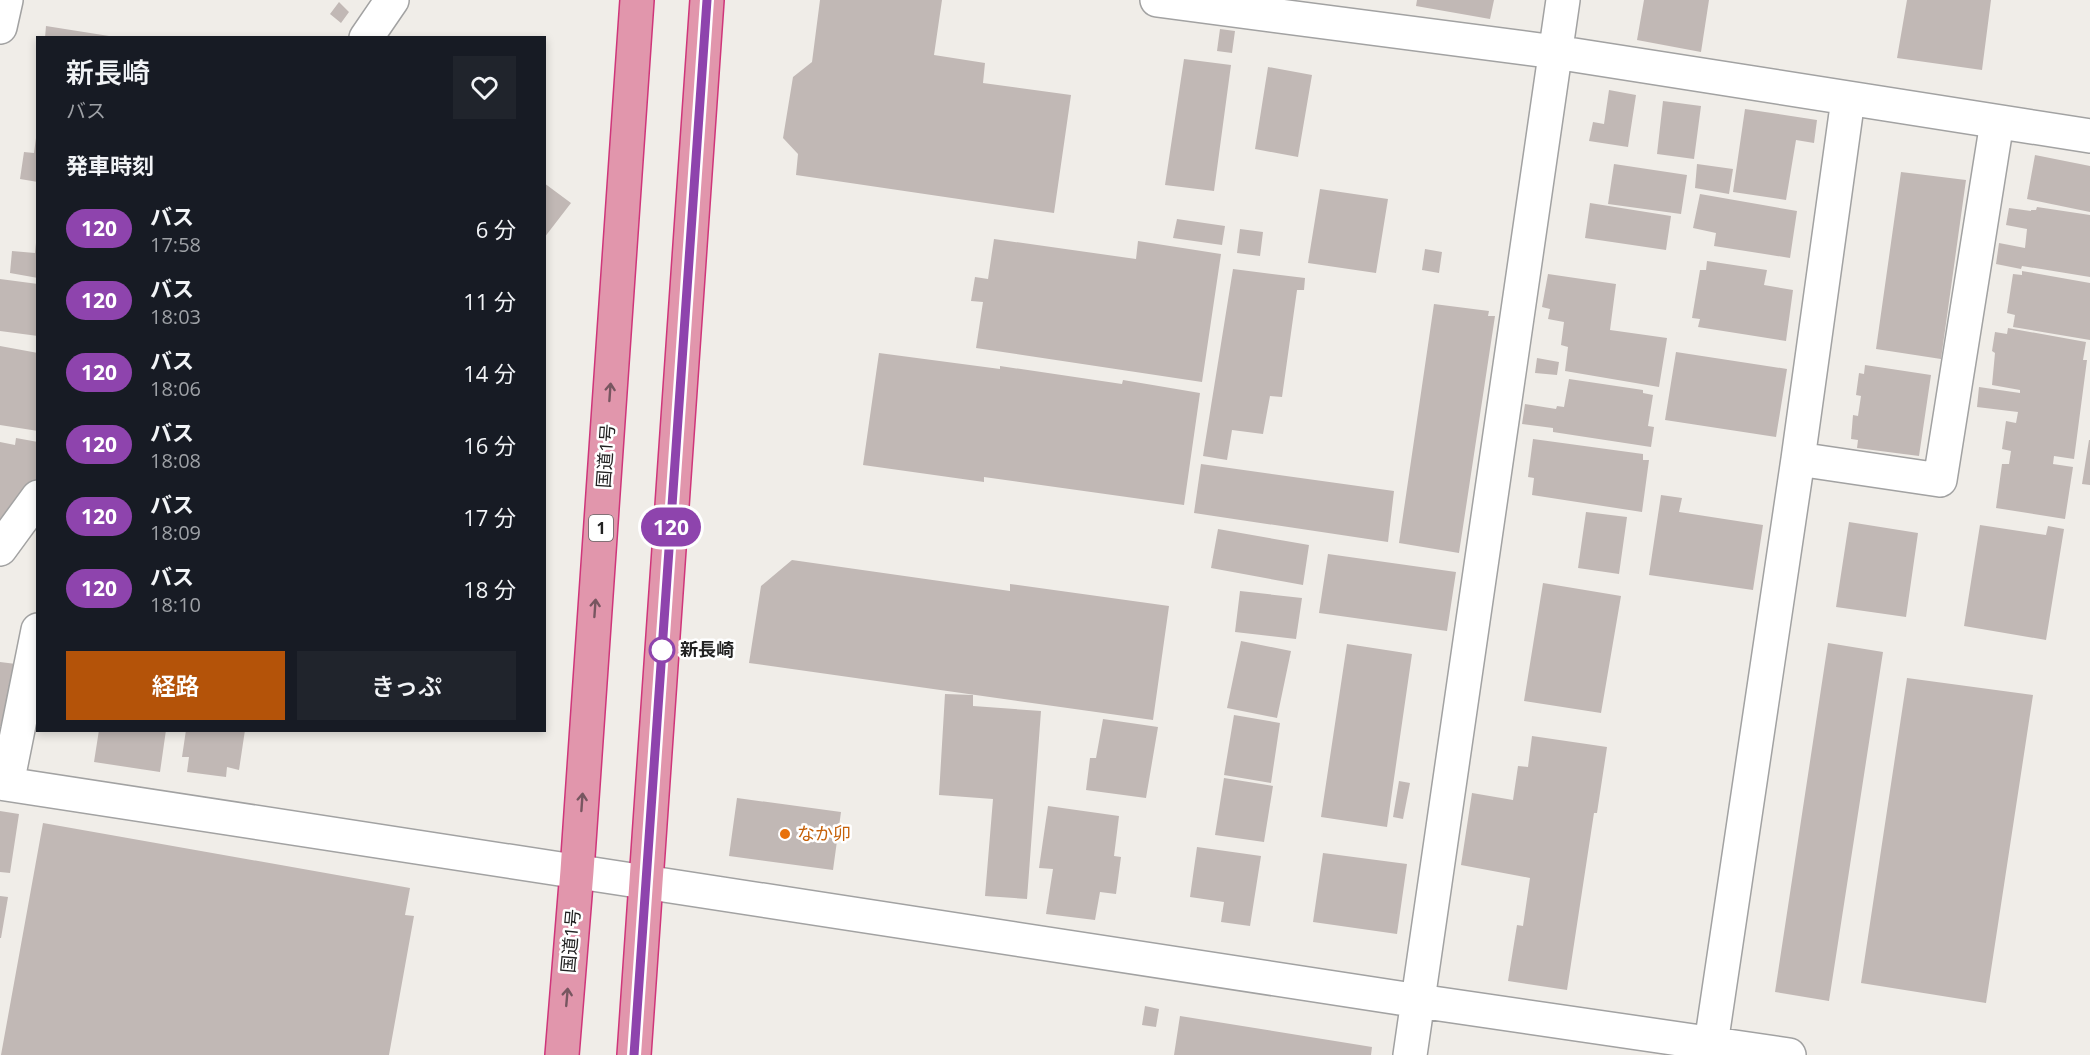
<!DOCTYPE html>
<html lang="ja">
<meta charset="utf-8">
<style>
body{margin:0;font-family:"Open Sans","Noto Sans JP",sans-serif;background:#20242c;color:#f1f3f6;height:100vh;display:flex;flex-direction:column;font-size:22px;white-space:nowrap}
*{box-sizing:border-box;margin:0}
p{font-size:20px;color:#9ea1a6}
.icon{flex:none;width:33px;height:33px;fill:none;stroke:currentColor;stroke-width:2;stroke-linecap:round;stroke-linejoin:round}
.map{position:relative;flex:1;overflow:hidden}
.drawer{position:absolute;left:36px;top:36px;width:510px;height:696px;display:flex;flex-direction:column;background:#171b24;border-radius:0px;box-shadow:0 3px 9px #0003}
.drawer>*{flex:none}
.badge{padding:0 12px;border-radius:20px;font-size:21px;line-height:39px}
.map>.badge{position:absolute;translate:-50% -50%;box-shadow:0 0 0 3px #fff}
h2{padding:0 30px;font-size:22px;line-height:54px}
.round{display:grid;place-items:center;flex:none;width:63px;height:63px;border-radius:0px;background:#20242c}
.head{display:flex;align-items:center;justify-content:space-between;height:102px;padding:0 30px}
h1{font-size:28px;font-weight:600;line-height:45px}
.button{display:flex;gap:12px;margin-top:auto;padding:12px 30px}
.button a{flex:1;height:69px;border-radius:0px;background:#b45309;color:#fff;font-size:24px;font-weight:600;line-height:69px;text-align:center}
.button a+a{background:#20242c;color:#f1f3f6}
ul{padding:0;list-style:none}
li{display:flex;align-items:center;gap:18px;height:72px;padding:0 30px}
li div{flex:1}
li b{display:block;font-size:22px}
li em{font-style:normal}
li .badge{min-width:66px;font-weight:700;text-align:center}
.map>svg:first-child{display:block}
</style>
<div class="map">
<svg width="2090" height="1055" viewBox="0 0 2090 1055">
<rect width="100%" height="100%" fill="#f0ede8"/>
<path fill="#c1b8b5" d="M820,0H942L934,55L985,63L983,83L1071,95L1054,213L796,175L798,154L783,138L793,77L812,62Z
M1417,0H1494L1490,19L1416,6Z
M1644,0H1709L1701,52L1637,40Z
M1907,0H1991L1982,70L1897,58Z
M339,2L349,12L341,23L330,14Z
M46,26L109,36V38H45Z
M1220,29L1235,31L1232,53L1217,51Z
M1184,59L1231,65L1214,191L1165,185Z
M1268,67L1312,75L1298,157L1255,149Z
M1609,90L1636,95L1628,147L1589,141L1593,122L1604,124Z
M1663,101L1701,106L1694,159L1657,154Z
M1745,109L1817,120L1814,143L1796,140L1786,200L1733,192Z
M36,138L38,182L20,179L24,152L34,153Z
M2035,155L2090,166V212L2027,199Z
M1614,164L1687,175L1681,214L1608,204Z
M1697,164L1733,169L1729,194L1695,188Z
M1901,172L1966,180L1941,359L1876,349Z
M544,183L571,203L544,238Z
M1320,189L1388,199L1376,273L1308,263Z
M1700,194L1797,211L1790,258L1714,246L1716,233L1693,228Z
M1590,203L1671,216L1666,250L1585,238Z
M2037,207L2090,215V277L2022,266L2021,269L1996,264L1999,243L2025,248L2027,229L2006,225L2009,208L2031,211V210H2036Z
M1177,219L1225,226L1222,245L1173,238Z
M1240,229L1263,232L1260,256L1237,253Z
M994,239L1136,259L1138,241L1221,254L1202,382L976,348L983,302L971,301L975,277L988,279Z
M36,243L38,278L10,273L12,251L35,253Z
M1425,249L1442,252L1439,273L1422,270Z
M1707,261L1767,270L1764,285L1793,290L1786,341L1698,327L1700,319L1692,318L1700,270H1706Z
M1233,269L1305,278L1304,290H1297L1282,397L1270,396L1263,434L1232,430L1227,460L1203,456Z
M2022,271L2090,283V340L2013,327L2015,315L2007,313L2013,274L2022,275Z
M1548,274L1616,284L1610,330L1667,338L1659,387L1565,371L1568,347L1561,345L1564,322L1548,319L1550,309L1542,307Z
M0,279L38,284V336L0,331Z
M1434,304L1489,311L1488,316H1495L1459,553L1399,543Z
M2008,328L2086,342L2083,360H2087L2074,459L2054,456L2053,464L2073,467L2065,519L1996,508L2002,464H2009L2011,451L2002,449L2006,421L2016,423L2018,412L1977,407L1979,387L2020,393V390L1992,385L1995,353L1992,351L1995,332L2007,334Z
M0,346L38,353V431L0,425Z
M1676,352L1787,369L1776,437L1665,420Z
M879,353L1000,369V366L1122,384L1123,380L1200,393L1184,505L984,477V482L863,465Z
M1537,358L1559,362L1557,375L1535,373Z
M1865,365L1931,375L1919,456L1857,448L1858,440L1851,439L1853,415L1858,416L1861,396L1856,395L1859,373L1864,374Z
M1569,379L1643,390V393L1653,395L1648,426L1654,427L1651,447L1553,432V428L1522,424L1525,404L1556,409L1557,406L1564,407Z
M16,438L38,442V480L13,514L5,513L0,531V442L15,445Z
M1533,439L1643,454V460H1649L1642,512L1532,495L1534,478L1528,477Z
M2089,440H2090V485L2082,484Z
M1201,464L1394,491L1388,542L1194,513Z
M1661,495L1682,498L1679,512L1763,525L1753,590L1649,575Z
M1586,512L1627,517L1619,574L1578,568Z
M1849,522L1918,533L1906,617L1836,607Z
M1980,525L2046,535L2048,526L2064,529L2046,640L1964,626Z
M1218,529L1309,545L1303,585L1211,568Z
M1328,554L1456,572L1447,631L1319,613Z
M792,560L1010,591V584L1169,606L1153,720L749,663L761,586Z
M1543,583L1621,596L1601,713L1524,701Z
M1240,591L1302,598L1296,639L1235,632Z
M1241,641L1291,651L1277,718L1227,708Z
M1828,643L1883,652L1829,1001L1775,992Z
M1347,644L1412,654L1387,827L1321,817Z
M0,662L24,665L15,728L0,726Z
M1907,678L2033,695L1986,1003L1861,983Z
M945,694L973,695V706L1041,711L1027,899L985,896L993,799L939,795Z
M1234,715L1280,723L1271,783L1224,775Z
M1103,719L1158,727L1146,798L1086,790L1090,758H1096Z
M99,730H166L160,772L94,762Z
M186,730H245L239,770L227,767L226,777L187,772L189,757H182Z
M1532,736L1607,747L1597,813H1594L1567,990L1508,981L1517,925L1523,926L1530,878L1461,865L1472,793L1513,800L1518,766L1528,767Z
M1224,778L1273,786L1264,842L1215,835Z
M1399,781L1410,783L1403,819L1393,817Z
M737,798L841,812L833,870L729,856Z
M1048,806L1119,816L1114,856L1121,857L1116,894L1100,892L1095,920L1046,914L1053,869L1039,868Z
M0,811L19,814L10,873L0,872Z
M43,823L410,888L405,915L414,916L389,1055H1Z
M1197,847L1261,856L1250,926L1221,922L1224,902L1190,897Z
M1323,853L1407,864L1397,934L1313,922Z
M0,896L8,897L1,938H0Z
M1145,1006L1159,1009L1156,1027L1142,1025Z
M1180,1016L1372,1047L1371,1055H1174Z"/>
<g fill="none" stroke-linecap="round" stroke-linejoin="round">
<g stroke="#a2a2a2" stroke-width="36">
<path id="street" d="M1157,0L1555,52L2090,136
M0,27L6,0
M366,38L392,0
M1798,459L1940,480L1997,122
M0,549L38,497
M0,783L1419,1001L1789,1055
M7,784L38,630
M1711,1044L1798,459L1848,99
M1410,1055L1563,0"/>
</g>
<g stroke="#cf357a" stroke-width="36">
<path id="highway" d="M562,1055L577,871L637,0
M634,1055L707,0"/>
</g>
<use href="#street" stroke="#fff" stroke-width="33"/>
<use href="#highway" stroke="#e196ac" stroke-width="33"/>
</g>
<defs><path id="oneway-shaft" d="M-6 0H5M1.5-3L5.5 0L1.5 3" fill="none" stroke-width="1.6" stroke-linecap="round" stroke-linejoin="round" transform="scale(1.5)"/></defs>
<g stroke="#775660">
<use href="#oneway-shaft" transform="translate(610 392) rotate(-86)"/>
<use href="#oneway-shaft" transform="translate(595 608) rotate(-86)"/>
<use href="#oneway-shaft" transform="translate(582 802) rotate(-86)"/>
<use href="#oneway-shaft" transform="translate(567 997) rotate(-85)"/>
</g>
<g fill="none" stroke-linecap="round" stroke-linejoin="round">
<g stroke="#fff" stroke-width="14">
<path id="line" d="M634,1055L707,0"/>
</g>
<use href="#line" stroke="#8e44ad" stroke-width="9"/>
</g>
<circle fill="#fff" stroke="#8e44ad" stroke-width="3" cx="662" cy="650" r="12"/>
<circle fill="#e8710a" stroke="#fff" stroke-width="2" cx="785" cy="834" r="6"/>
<g text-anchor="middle" stroke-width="5" stroke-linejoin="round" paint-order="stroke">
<rect fill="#fff" stroke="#646464" stroke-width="1.5" x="589" y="515" width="24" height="26" rx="4.5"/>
<g font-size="16" font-weight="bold" fill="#212121">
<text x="601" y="534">1</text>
</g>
<g font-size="18" fill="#212121" stroke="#fff">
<text transform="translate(606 456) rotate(-86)" y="6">国道1号</text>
<text transform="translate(571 941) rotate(-85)" y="6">国道1号</text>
</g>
<g font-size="18" font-weight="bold" fill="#212121" stroke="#fff" text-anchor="start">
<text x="680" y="656">新長崎</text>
</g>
<g font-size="18" fill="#c56008" stroke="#fff" text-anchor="start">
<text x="797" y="840">なか卯</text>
</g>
</g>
</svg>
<b class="badge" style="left:671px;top:527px;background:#8e44ad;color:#fff">120</b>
<section class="drawer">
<div class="head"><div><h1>新長崎</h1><p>バス</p></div><a class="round"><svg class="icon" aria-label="heart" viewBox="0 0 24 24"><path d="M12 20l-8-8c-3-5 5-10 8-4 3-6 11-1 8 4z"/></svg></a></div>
<h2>発車時刻</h2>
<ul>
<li><span class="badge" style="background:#8e44ad;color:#fff">120</span><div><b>バス</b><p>17:58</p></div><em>6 分</em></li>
<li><span class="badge" style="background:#8e44ad;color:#fff">120</span><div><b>バス</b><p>18:03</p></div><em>11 分</em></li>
<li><span class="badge" style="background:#8e44ad;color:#fff">120</span><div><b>バス</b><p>18:06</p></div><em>14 分</em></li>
<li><span class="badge" style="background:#8e44ad;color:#fff">120</span><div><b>バス</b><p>18:08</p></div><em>16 分</em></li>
<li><span class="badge" style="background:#8e44ad;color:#fff">120</span><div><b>バス</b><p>18:09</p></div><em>17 分</em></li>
<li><span class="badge" style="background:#8e44ad;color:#fff">120</span><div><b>バス</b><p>18:10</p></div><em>18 分</em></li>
</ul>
<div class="button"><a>経路</a><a>きっぷ</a></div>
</section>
</div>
